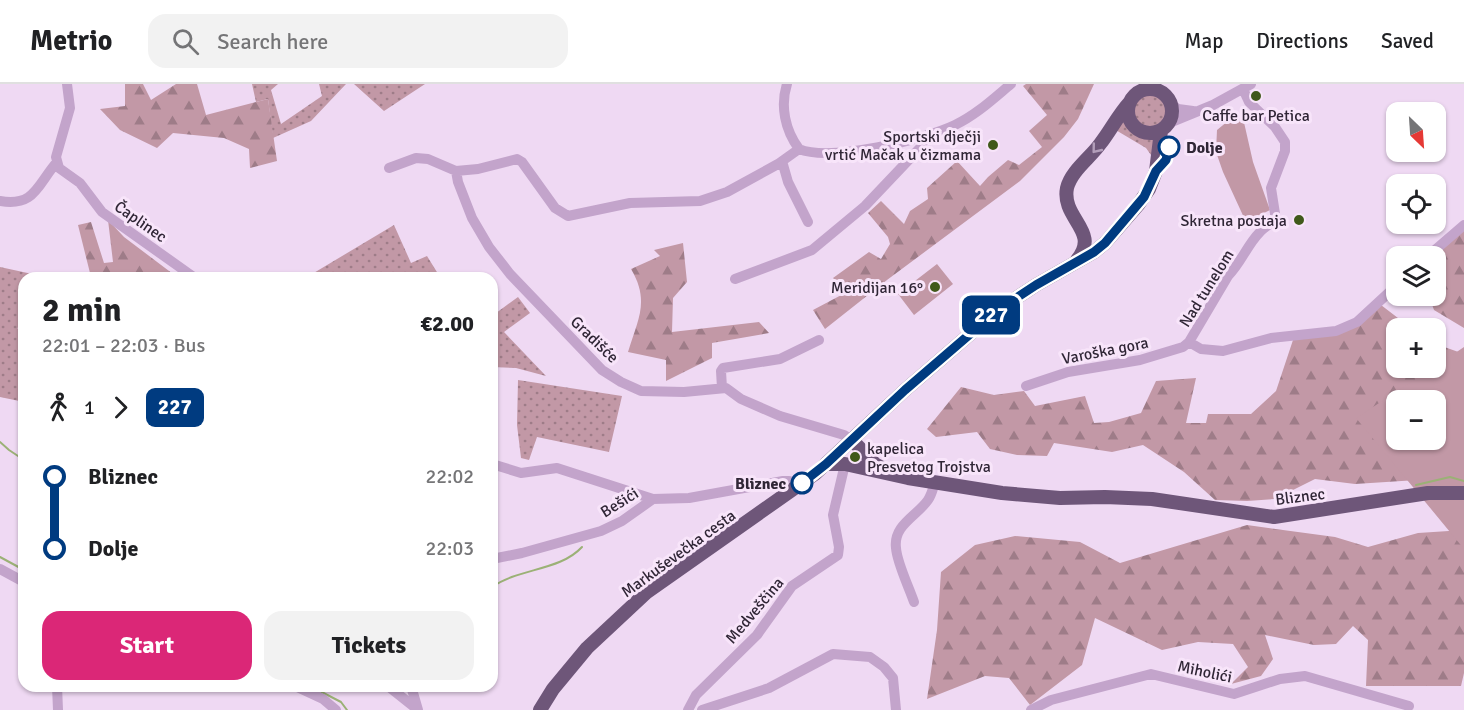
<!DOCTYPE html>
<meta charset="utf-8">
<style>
body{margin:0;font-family:Signika,sans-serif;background:#f2f2f2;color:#202124;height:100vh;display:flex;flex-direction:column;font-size:22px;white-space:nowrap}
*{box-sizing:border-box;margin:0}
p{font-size:20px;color:#757577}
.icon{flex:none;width:33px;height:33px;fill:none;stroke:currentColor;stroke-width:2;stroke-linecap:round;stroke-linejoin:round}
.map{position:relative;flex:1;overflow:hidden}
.sheet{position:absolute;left:18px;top:188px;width:480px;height:420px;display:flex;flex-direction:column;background:#fff;border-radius:18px;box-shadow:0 2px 4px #0004}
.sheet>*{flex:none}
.badge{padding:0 12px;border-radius:9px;font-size:21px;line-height:39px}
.needle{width:39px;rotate:155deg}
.tools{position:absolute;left:1386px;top:18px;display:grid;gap:12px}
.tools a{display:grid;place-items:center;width:60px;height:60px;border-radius:12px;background:#fff;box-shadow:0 2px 4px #0004;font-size:30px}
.map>.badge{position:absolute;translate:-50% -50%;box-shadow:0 0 0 3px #fff}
.legs{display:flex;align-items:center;gap:9px;height:66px;padding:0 24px;font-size:20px}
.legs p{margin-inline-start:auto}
.headline{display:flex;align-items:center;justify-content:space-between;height:102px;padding:0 24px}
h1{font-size:33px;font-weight:700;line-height:45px}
.primary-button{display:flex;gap:12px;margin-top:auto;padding:12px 24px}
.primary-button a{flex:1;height:69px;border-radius:18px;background:#db2777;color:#fff;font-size:24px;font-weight:700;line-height:69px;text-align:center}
.primary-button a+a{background:#f2f2f2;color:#202124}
ul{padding:0 24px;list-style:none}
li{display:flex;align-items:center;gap:21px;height:72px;font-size:22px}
li i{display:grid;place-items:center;width:9px;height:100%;margin:0 8px;background:currentColor}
li i::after{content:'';width:15px;height:15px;margin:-8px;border:4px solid;border-radius:50%;background:#fff}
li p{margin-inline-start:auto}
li:first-child i{background:linear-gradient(#0000 50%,currentColor 0)}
li:last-child i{background:linear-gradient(currentColor 50%,#0000 0)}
header{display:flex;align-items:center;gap:36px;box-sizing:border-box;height:84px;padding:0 30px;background:#fff;border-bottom:2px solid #e0e0e0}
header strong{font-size:28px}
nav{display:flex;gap:33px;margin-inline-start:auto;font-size:21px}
.search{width:420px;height:54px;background:#f2f2f2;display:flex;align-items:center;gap:15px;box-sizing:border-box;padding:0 21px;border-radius:18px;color:#757577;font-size:22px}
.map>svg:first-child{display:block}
</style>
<header>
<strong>Metrio</strong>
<div class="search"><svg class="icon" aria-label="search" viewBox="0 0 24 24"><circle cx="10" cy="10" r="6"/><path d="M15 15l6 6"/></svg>Search here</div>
<nav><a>Map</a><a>Directions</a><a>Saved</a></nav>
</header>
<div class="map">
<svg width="1464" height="626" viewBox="0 0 1464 626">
<defs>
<pattern id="grass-dots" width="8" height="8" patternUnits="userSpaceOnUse" patternTransform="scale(1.5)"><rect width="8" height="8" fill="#c298a6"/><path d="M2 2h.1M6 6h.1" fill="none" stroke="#9e7c88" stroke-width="1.8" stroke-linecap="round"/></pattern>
<pattern id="forest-firs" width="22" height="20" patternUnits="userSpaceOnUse" patternTransform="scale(1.5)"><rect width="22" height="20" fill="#c298a6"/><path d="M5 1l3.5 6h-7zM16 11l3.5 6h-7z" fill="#9e7c88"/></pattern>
</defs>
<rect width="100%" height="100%" fill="#efd9f3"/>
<path fill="url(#grass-dots)" d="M252,0H278L271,6L281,40L322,12L319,0H346L311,37L273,54L268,15L256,18Z
M354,0H425L384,27Z
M1134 27a16 16 0 1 1 32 0a16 16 0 1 1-32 0Z
M1123,32C1130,46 1137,55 1153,55L1154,71H1151L1146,64L1114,45Z
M394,141L411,179L427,172L440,193H307Z
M0,183L46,193L24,194V242L17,244L24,249V318L0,313Z
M518,213L530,229L504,248L546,292L516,284L492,283V232Z
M518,296L622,312L609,368L537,353L529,376L521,374L517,341Z"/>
<path fill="url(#forest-firs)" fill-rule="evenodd" d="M125,0H143L151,16L176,0H197L206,31L268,15L277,77L250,84L249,65L224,54L173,49L157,64L120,46L100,25L125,22Z
M1026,0H1094L1078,35L1064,53L1020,97L887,196L825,245L813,226L847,208L833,194L869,168L881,175L890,160L888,153L868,129L881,117L904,140L910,127L928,115L927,104L957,77L980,102L988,93L1008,76L1019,81L1042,63L1029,47L1047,31L1023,2Z
M108,136L124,153L177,193H91L78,141L91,138L104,179L113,178Z
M1464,146V244L1434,226L1429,212H1436L1435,172Z
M683,159L687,198L673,214L672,248L759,238L769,249L712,259V274L666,297V276L628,268C638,235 650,217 631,185L660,172L654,166Z
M1381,221L1411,244H1396V284H1436V260L1464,270V393L1355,400L1315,395L1275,415L1247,417L1215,416L1184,388L1143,361L1112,368L1054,359L1047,372L1017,371L990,365L977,348L936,353L927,345L961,303L994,311L1024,307L1035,322L1085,312L1094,339L1109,338L1141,329L1156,297L1196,294L1186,339H1206L1208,330H1251L1276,307L1294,253L1334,251ZM1396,316H1436V356H1396Z
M1247,441L1335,453L1368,463L1418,449L1464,446V589L1461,602H1366L1368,556L1353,542L1336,560L1314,561L1265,551L1273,575L1261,592L1231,600L1248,583L1233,560L1198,558L1162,566L1095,534L1082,581L1030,621L1009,594L985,592L927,615L937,546L941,488L975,461L1015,452L1080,458L1120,479Z"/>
<path fill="#c298a6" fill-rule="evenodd" d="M1243,34L1253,78L1270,126L1246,138L1223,88L1216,68L1217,46L1228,37Z
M937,180L953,200L914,231L898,210Z
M1464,263V465L1356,334L1433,284H1436V282ZM1396,316H1436V356H1396Z"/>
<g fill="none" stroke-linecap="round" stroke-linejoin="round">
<path stroke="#9bb176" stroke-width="2" d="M0,358L9,366L24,376
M1416,401L1450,393L1464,397
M0,473L24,486
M492,503C519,484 560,487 582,463
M310,602L341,618L347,626"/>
<path stroke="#c3a4cb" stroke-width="10" d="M67,0L70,24L56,73L59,84L80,99L102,128L195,194
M787,0C780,22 785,46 799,65C830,78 924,56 955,41C976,31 993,15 1011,0
M1171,20L1178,25L1193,27
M1169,39L1213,21L1251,0
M782,77L788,98L808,138
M389,84L416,74L428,75L456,87L478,85L517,75L522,78L555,124L568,132L630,119L700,117L727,108L778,80L799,65
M456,87L458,98L472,134L489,163L510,190L602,286L621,298L641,307L684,308L726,304L741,315L780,332L844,351L852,356
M0,117C35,123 37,101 57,78
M1428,172L1464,141
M735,195L812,166L865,122L920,64L927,51
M1189,258L1201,265L1223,267L1271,254L1336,247L1357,238L1396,202
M1026,302L1068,288L1140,276L1183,263L1189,258L1228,192C1241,179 1247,161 1260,148C1264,143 1270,140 1276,136L1271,104L1285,67V58L1275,43L1249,18L1243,5
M722,304L721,287L723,284L780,275L819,256
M492,380L521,389L557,384L653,415
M492,475L522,469L601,447L622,437L653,415L689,414L783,397H789L799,401
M0,485L24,498
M914,518C909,503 897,479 896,464C893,441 917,432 928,416C932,410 933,404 935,398
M57,602L58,626
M295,602L323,615L336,626
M388,602L418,626
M411,602L418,626
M688,626L696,611L757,551L792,502L838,471L839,463L833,431L845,380
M702,626L769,604L833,570L870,573L884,583L893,594L896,626
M1031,626L1051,616L1151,590L1234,610L1280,595L1305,592L1409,622"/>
<path stroke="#6e5679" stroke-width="14" d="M1128 27a22 22 0 1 1 44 0a22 22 0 1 1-44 0Z
M1077,176C1101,147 1061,135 1067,104C1071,87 1090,74 1100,60C1111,46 1118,31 1130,18
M852,356L875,380L884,385
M826,380H845L908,394L1002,409L1060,414L1105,413L1152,415L1274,433L1428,409H1464
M540,626L553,605L587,564L647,508L816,389L905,306L998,226L1036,201L1094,168L1105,159L1138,121L1149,105L1156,87L1161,47"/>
</g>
<defs><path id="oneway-chevron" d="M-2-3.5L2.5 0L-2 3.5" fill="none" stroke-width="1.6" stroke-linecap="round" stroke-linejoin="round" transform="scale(1.5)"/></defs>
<use stroke="#b39eba" href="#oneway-chevron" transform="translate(1096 65) rotate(129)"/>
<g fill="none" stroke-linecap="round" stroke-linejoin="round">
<g stroke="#fff" stroke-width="14">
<path id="line-1" d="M802,399L826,380L905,306L998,226L1036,201L1094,168L1105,159L1144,113L1156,87L1166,76L1169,63"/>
</g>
<use href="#line-1" stroke="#003b80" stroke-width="9"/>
</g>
<g fill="#40591a" stroke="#f8e5fa" stroke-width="2">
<circle cx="1256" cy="12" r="6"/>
<circle cx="993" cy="61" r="6"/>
<circle cx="1299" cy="136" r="6"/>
<circle cx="935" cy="203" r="6"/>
<circle cx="855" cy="373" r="6"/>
</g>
<g fill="#fff" stroke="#003b80" stroke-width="3">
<circle cx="1169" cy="63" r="10"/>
<circle cx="802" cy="399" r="10"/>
</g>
<g text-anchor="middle" stroke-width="6" stroke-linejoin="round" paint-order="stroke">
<g font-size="16" fill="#302636" stroke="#f8e5fa" text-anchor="end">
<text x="1256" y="37" text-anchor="middle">Caffe bar Petica</text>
<text x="981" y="58">Sportski dječji<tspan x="981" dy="18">vrtić Mačak u čizmama</tspan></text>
<text x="1287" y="142">Skretna postaja</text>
<text x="923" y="209">Meridijan 16°</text>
<text x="867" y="370" text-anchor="start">kapelica<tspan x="867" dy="18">Presvetog Trojstva</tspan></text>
</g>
<g font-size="16" font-weight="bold" fill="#302636" stroke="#f8e5fa" text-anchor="start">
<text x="1186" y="69">Dolje</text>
<text x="786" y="405" text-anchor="end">Bliznec</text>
</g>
<g font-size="16" fill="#302636" stroke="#f8e5fa">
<text transform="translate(141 137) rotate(35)" y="6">Čaplinec</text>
<text transform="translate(1206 204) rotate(-58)" y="6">Nad tunelom</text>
<text transform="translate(595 255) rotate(44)" y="6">Gradišće</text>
<text transform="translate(1105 266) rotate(-11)" y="6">Varoška gora</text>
<text transform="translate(1300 412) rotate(-7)" y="6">Bliznec</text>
<text transform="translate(619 418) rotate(-32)" y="6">Bešići</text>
<text transform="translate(678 469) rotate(-36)" y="6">Markuševečka cesta</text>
<text transform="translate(754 526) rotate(-50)" y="6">Medveščina</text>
<text transform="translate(1205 587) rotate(12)" y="6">Miholići</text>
</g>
</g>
</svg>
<div class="tools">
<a><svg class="needle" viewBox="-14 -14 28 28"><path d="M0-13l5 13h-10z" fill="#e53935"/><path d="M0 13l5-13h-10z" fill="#757577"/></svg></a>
<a><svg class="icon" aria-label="locate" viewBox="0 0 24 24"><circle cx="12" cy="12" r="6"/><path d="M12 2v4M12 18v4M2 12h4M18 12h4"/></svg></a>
<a><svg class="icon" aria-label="layers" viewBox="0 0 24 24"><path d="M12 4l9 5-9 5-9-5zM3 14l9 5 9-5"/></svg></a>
<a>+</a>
<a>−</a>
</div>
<b class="badge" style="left:991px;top:231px;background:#003b80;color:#fff">227</b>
<section class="sheet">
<div class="headline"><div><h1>2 min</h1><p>22:01 – 22:03 · Bus</p></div><b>€2.00</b></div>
<div class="legs"><svg class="icon" aria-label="walk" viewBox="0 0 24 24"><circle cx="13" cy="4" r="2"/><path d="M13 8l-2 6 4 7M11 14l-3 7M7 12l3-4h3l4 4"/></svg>1<svg class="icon" aria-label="forward" viewBox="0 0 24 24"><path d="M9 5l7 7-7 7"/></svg><b class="badge" style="background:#003b80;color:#fff">227</b></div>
<ul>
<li><i style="color:#003b80"></i><b>Bliznec</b><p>22:02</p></li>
<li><i style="color:#003b80"></i><b>Dolje</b><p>22:03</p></li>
</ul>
<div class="primary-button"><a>Start</a><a>Tickets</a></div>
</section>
</div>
